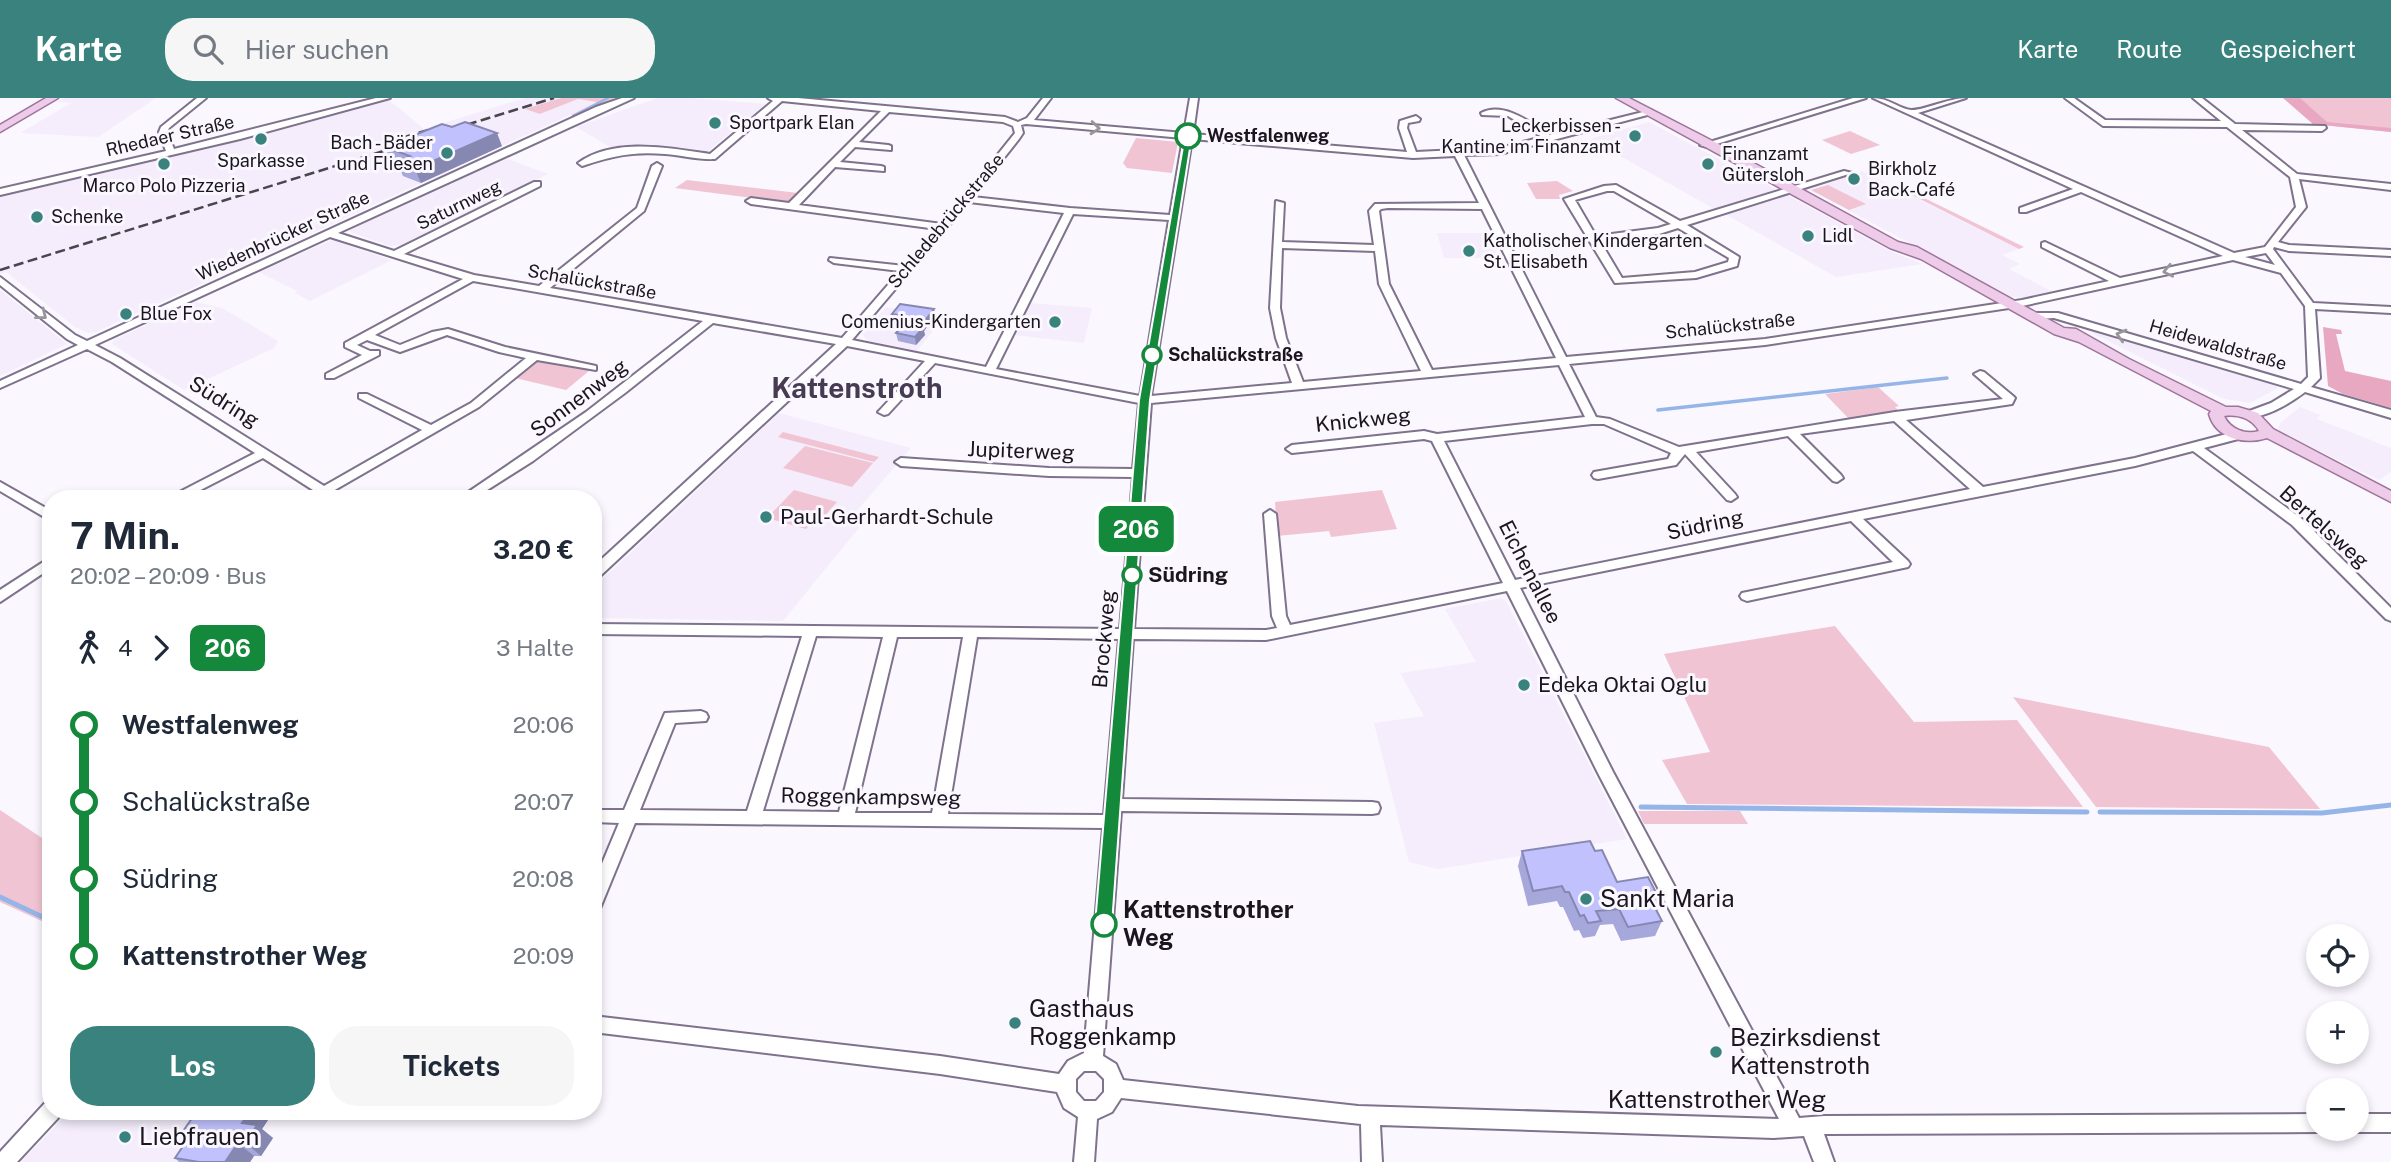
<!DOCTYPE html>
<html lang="de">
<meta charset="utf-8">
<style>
body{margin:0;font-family:"Public Sans",sans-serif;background:#f6f6f7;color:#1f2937;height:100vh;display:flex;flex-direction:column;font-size:26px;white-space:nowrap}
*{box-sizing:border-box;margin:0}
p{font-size:23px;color:#747a83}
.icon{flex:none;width:38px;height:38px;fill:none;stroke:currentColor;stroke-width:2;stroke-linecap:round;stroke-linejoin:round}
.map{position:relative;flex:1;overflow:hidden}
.panel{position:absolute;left:42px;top:392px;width:560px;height:630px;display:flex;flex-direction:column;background:#fff;border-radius:28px;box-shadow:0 4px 10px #0003}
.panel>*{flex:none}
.badge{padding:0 14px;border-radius:10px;font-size:24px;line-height:46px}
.buttons{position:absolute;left:2306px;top:826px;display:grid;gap:14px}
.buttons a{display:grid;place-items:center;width:63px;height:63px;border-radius:50%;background:#fff;box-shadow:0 4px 10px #0003;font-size:35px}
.map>.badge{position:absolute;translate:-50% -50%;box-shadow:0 0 0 4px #fff}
.legs{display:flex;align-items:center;gap:10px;height:77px;padding:0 28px;font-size:23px}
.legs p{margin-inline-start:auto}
.summary{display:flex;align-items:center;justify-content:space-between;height:119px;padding:0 28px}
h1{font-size:38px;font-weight:700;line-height:52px}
.button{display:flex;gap:14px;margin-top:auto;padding:14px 28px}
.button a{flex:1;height:80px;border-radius:28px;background:#3a827d;color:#fff;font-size:28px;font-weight:700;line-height:80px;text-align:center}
.button a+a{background:#f6f6f7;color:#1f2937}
ul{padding:0 28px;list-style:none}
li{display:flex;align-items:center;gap:24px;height:77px;font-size:26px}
li i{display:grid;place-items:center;width:10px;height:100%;margin:0 9px;background:currentColor}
li i::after{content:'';width:18px;height:18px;margin:-9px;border:5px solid;border-radius:50%;background:#fff}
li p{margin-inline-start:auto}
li:first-child i{background:linear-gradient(#0000 50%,currentColor 0)}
li:last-child i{background:linear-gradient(currentColor 50%,#0000 0)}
header{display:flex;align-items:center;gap:42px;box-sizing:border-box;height:98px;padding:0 35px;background:#3a827d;color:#fff}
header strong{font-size:33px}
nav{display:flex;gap:38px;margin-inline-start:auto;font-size:24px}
.search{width:490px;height:63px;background:#f6f6f7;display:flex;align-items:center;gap:18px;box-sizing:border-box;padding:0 24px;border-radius:28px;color:#747a83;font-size:26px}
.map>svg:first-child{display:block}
</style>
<header>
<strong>Karte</strong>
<div class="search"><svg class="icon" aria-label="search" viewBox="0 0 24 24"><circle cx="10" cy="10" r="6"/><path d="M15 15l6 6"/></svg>Hier suchen</div>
<nav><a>Karte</a><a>Route</a><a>Gespeichert</a></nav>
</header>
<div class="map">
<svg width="2391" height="1064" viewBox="0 0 2391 1064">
<rect width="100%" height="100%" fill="#faf7fe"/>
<path fill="#f5edfc" d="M64,0H156L98,39L20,35L71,5L57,4Z
M525,0H561L526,11L540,16L578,1L598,4L96,234L88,235L75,229L6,174L0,176V97L247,40L389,2L424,31Z
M657,0H691L766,6L708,53L699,54L649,47L612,50L576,29Z
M1649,24L1777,92L1716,112L1590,41Z
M505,60L548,76L401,147L390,148L350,134L351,131Z
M1862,73L2019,151L2002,157L2020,166L2009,171L2053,194L2023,200L2010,198L1810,92Z
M1787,97L1892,154L1923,166L1836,179L1725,116Z
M1437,135H1489L1499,160H1444Z
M332,142L392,162L310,203L295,195L297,193L259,174Z
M0,192L67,246L0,278Z
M195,204L222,210L278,243L274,250L184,292L112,246L114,242Z
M1030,205L1092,210L1084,245L1013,237Z
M886,209L945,218L917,253L867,242L863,237Z
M2076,227L2274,286L2278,290L2250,305L2224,301Z
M2300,309L2320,317L2317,321L2391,350V374L2379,382L2282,335L2278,331L2280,325Z
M779,315L911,350L854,416L867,420L783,523L594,520L593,490Z
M1501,500L1506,503L1627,741L1438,771L1409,764L1374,625L1424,618L1400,575L1476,564L1445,511Z
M70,1013H222L198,1064H21Z"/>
<path fill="#f1c4d4" d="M561,0H615L574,18L571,17L597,4L578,1L540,16L525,11Z
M2283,0H2391V34L2313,26Z
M1850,33L1880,47L1851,56L1822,42Z
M1136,40L1178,44L1172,75L1127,70L1123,65Z
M687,82L798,95L800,97L792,105L675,90Z
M1557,83L1573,93L1559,97L1560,101H1536L1527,85Z
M1828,87L1866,106L1849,112L1811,92Z
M1910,93L2024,149L2019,151L1906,94Z
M543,262H548L590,272L566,292L515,280L533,265Z
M1878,289L1899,308L1895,309L1900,314L1849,321L1825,296Z
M783,334L879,359L874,364L778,339Z
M805,348L873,365L852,389L783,370Z
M794,392L837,404L821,422L816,421L806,431L767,420Z
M1382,392L1397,431L1331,439L1329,433L1277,438L1275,404Z
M1835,528L1914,624L2017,622L2083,709L1687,706L1662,662L1710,654L1664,556Z
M2013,599L2269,649L2320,711L2096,709Z
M0,712L51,746V823L48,826L0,804Z
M1638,713H1740L1748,726H1644Z"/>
<path fill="#e9a8c1" d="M2283,0H2300L2327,24L2391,30V34L2313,26Z
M2323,229L2341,232L2342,236H2336L2345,273L2391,283V310L2343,296L2328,288Z"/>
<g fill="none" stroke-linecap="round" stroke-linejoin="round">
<path stroke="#95b5e9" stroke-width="2.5" d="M573,18L608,0"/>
<path stroke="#95b5e9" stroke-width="3.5" d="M1658,312L1947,280"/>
<path stroke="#95b5e9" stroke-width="5" d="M1641,709L2087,714
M2100,714L2322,715L2391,707
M0,799L49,822"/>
<g stroke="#7f728d" stroke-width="4">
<path id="minor" d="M197,0H206L169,30L167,34L174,51L376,0H390L240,41L0,97V91L166,53L159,34L161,29Z
M622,0H634L338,135L394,153L534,84H540V88L404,156L474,177L539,188L637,110L652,68L657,65L662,68L644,113L550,190L842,240L900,173L834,165L829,162L830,160L905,168L937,131L751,106L746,103L751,100L789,105L881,13L782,3L715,61C699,62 681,57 665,56C633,53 612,58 582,68L578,65C614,39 669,50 710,56L773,3L768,0H798L1005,19L1018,24L1027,20L1043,0H1051L1034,22L1184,35L1190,0H1198L1193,36L1407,54L1399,30L1400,23L1416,18L1420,21L1419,23L1408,25L1407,30L1416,54L1500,50L1542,39L1508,18L1482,17L1481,15C1504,3 1531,25 1550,37L1651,12V16L1500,56L1464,57L1566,259L1765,241L2022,202L2109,183L2042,149V145L2045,144L2120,180L2223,158L2081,94L2026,114H2020V110L2073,91L1873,0C1889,0 1897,10 1911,12C1922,13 1949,0 1966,0L1918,15L2234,155L2265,149L2296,109L2290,79L2227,29L2103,28L2065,0H2074L2105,22L2221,23L2193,0H2202L2235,26L2325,28L2326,30L2322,33L2242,32L2297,76L2391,86V92L2299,81L2306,109L2278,144L2289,147L2391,152V158L2289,153L2274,149L2273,151L2313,205L2391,209V215L2315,211L2320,280L2311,289L2391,312V320L2305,294C2289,306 2264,321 2244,319V315L2271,305L2294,291L2054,220L2035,221L2030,218L2035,215H2058L2301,286L2308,279L2305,208L2281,175L2233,162L2022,208L1765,247L1569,266L1596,319L1610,321L1679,349L1895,314L2003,301L1974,276L1980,273L1984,274L2013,298L2015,300L2012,306L1906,322L1983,389L2135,360L2238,333L2242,334V340L2204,350L2302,421L2391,510V523L2386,521L2292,427L2193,353L2135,368L1863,421L1908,463L1910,466L1908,469L1747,503L1742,501L1740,498L1742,495L1893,464L1851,423L1520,490L1613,674L1799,1020L1824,1018L2319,1016V1031L2326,1032L2319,1034L1824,1036L1834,1064H1814L1804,1038L1774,1040L1380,1027L1382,1064H1362L1361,1026L1121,1000L1112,1014L1097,1021L1094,1064H1074L1078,1019L1064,1010L1057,994L940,976L593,934V918L940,958L1059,976L1068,963L1084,955L1103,730L635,725L601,808L599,813L593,815V787L619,725L593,724V712H624L665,615L701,613L706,615L708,619L706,623L675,625L640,712L747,713L802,538L593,536V526L1120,531L1133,379L1049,378L901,368L895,364L901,360L1049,370L1133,371L1139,305L935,265L888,316L884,317L878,314L880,312L925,263L847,248L598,480L593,481V469L836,246L713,225L625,295L533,363L473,401H458L586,314L703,223L473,183L375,237L400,247L432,234L448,231L505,249L596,268V272L537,262L479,309L333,393L342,401H327L263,360L183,401H166L255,355L112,264L87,251L0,290V283L78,247L67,241L0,187V179L75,237L87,243L596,9ZM889,14L1003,24L1013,28L1015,35L942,126L799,107L835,69L884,73V69L881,68L840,64L855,49L891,52V48L888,47L859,44ZM1026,26L1183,40L1170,117L1070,110L973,99L1019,41L1023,35L1021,27ZM1192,41L1413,60L1455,58L1479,105L1375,106L1369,113L1374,147L1282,144L1284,105L1276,103L1270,210L1276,240L1292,285L1151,298ZM969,104L1064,115L986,269L852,242ZM1388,110L1482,111L1556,260L1432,272L1389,186L1379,113L1381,111ZM1073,116L1169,122L1140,298L996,271ZM330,139L463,181L345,245V249L362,257L326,276V280H334L379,257V253H370L357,247L367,242L400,254L447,237L499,254L526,260L471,305L431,327L367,296H359V300L422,332L324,388L120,260L95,247ZM1282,150L1375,153L1379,186L1421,273L1303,284L1286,240L1280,210ZM2266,155L2275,167L2245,159ZM1559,267L1585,319L1437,336L1424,333L1292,347L1286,351L1292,355L1424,341L1432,343L1503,485L1290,527L1286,518L1276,416L1270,412L1264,416L1272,518L1277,530L1266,532L1134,531L1151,305ZM1894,323L1970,391L1515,482L1444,343L1592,326H1604L1671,355L1668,361L1594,374L1592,377L1594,380L1598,381L1676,367L1685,356L1727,402L1731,403L1737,399L1735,396L1696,354L1788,338L1833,383L1837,384L1843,380L1841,377L1800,336ZM1507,493L1598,675L1779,1021L1358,1008L1123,982L1116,966L1103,958L1121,713L1372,716L1378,715L1380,710L1378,705L1372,704L1122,701L1133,541L1266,542ZM816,538L883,539L839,714L763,713ZM897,539H963L932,715H855ZM977,539L1119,541L1104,717L948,716ZM1084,973H1096L1104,981V994L1096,1003H1084L1076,994V981Z
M1853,0H1866L1707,49L1700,47Z
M1844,73L1852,75L1687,127L1739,159L1737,168L1696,180L1615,185L1564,101L1604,88L1616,87L1680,123ZM1607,93H1614L1671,126L1658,130L1596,138L1575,102ZM1678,130L1729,160L1728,164L1695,174L1622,180L1600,143L1659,136Z
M0,384L51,413V423L0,393Z
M51,459V470L0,504V492Z
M51,1004V1013H60L58,1020L17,1064H0V1054L44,1006Z
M2357,1016H2391V1034H2357L2350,1032L2357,1031Z"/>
</g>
<g stroke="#9d759a" stroke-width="3">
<path id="major" d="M46,0H58L0,34V27Z
M1616,0H1629L1730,52L1898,144L1917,149L2064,230L2076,231L2129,261L2226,309H2238L2258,315L2273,331L2391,393V404L2267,340C2245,347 2216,341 2209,316L2211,313L2079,244L2054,236L1921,161L1890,150ZM2224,318C2238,316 2252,320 2259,333C2245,337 2230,331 2224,318Z"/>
</g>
<use href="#minor" fill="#fff" fill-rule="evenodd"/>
<use href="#major" fill="#efcbea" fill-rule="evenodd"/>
<path stroke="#49454e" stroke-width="2.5" stroke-dasharray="10 4.5" stroke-linecap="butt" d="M453,31L554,0
M391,43L445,27
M0,172L403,47"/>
</g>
<path fill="#a6a7da" d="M502,48L421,85L403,78L397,65L391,63L385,49Z
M934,211L935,218L924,233L925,237L916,247L898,243L896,235L905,226L893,224L892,216Z
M1522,753H1595L1617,784L1661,804L1657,813L1662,823L1655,838L1621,843L1613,826L1600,827L1595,838L1583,840L1579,832L1574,833L1563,809H1560L1557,803L1528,808L1518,768Z
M274,1013L262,1031L273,1040L261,1058H254L250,1064H179L175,1060L187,1042L181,1036Z"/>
<path fill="#8788b1" d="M497,35L502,48L421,85L415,71Z
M934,211L935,218L924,233L925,237L916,247L915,239L920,229Z
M1661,804L1654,818L1653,806Z
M250,1013H274L262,1031L273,1040L261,1058L246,1045L242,1025Z
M238,1045L254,1058L250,1064H225Z"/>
<path fill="#c1c2fd" stroke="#8788b1" stroke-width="2" d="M465,24L497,35L415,71L397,64L410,58L385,49L442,26L452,29Z
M900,206L934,211L920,229L923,230L915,239L896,235L911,219L892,216Z
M1590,743L1595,753L1602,752L1617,784L1648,779L1661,804L1653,806L1662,823L1628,829L1619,811L1596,813L1601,823L1588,825L1584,817L1580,818L1569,794H1565L1562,788L1533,793L1522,753Z
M197,1013H250L242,1025L257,1027L246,1045H238L225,1064H199L175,1060L190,1038L181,1036Z"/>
<defs><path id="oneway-chevron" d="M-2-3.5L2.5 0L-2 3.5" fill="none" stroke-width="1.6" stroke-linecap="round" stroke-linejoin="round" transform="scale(1.75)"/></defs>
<g stroke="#98969a">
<use href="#oneway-chevron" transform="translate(1095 30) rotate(5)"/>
<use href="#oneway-chevron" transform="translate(2168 173) rotate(168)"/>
<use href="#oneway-chevron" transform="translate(42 217) rotate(38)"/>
<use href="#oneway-chevron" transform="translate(2121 237) rotate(-164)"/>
</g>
<path fill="#14893b" stroke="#fff" stroke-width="2" d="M1185,37L1192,38L1150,302L1112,826L1110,831L1104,834L1098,831L1095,826L1139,302Z"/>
<g fill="#3a827d" stroke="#faf7fe" stroke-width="2.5">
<circle cx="715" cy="25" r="7"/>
<circle cx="1635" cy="38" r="7"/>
<circle cx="261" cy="41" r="7"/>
<circle cx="447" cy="55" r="7"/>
<circle cx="164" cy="66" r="7"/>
<circle cx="1708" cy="66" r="7"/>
<circle cx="1854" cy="81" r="7"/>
<circle cx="37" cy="119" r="7"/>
<circle cx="1808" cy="138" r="7"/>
<circle cx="1469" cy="153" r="7"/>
<circle cx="126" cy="216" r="7"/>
<circle cx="1055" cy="224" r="7"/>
<circle cx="766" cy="419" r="7"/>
<circle cx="1524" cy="587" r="7"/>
<circle cx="1586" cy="801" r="7"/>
<circle cx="1015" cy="925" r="7"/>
<circle cx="1716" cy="954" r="7"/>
<circle cx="125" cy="1039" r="7"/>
</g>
<g fill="#fff" stroke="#14893b" stroke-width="3.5">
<circle cx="1188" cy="38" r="12"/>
<circle cx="1152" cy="257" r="9"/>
<circle cx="1132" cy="477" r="9"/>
<circle cx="1104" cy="826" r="12"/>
</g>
<g text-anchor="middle" stroke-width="6" stroke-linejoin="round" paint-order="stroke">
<g font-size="18" fill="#1a151f" stroke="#faf7fe" text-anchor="start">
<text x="729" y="31">Sportpark Elan</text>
<text x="1621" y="34" text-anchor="end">Leckerbissen -<tspan x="1621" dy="21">Kantine im Finanzamt</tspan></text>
<text x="433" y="51" text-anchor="end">Bach - Bäder<tspan x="433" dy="21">und Fliesen</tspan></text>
<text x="1722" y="62">Finanzamt<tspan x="1722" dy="21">Gütersloh</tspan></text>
<text x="261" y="69" text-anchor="middle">Sparkasse</text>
<text x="1868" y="77">Birkholz<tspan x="1868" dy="21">Back-Café</tspan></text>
<text x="164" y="94" text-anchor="middle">Marco Polo Pizzeria</text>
<text x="51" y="125">Schenke</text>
<text x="1822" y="144">Lidl</text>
<text x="1483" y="149">Katholischer Kindergarten<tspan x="1483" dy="21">St. Elisabeth</tspan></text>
<text x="140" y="222">Blue Fox</text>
<text x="1041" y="230" text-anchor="end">Comenius-Kindergarten</text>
</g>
<g font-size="18" fill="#1a151f" stroke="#faf7fe">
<text transform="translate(170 38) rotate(-13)" y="6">Rhedaer Straße</text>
<text transform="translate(459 107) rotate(-26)" y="6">Saturnweg</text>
<text transform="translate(946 123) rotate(-50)" y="6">Schledebrückstraße</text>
<text transform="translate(283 138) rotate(-25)" y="6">Wiedenbrücker Straße</text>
<text transform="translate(592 184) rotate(10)" y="6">Schalückstraße</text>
<text transform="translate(1730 228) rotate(-6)" y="6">Schalückstraße</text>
<text transform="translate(2218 247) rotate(16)" y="6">Heidewaldstraße</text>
</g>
<g font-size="18" font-weight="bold" fill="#1a151f" stroke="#faf7fe" text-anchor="start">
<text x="1207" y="44">Westfalenweg</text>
<text x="1168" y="263">Schalückstraße</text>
</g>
<g font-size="21" fill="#1a151f" stroke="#faf7fe">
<text transform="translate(579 300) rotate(-37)" y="7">Sonnenweg</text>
<text transform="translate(224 304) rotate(32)" y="7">Südring</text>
<text transform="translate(1363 322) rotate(-6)" y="7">Knickweg</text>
<text transform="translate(1021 353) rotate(2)" y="7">Jupiterweg</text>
<text transform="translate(1705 427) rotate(-12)" y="7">Südring</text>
<text transform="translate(2324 429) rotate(42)" y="7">Bertelsweg</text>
<text transform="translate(1530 474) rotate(63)" y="7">Eichenallee</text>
<text transform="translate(1104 541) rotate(-85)" y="7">Brockweg</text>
<text transform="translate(871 699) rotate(1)" y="7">Roggenkampsweg</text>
</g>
<g font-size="21" fill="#1a151f" stroke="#faf7fe" text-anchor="start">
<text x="780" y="426">Paul-Gerhardt-Schule</text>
<text x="1538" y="594">Edeka Oktai Oglu</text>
</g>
<g font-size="21" font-weight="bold" fill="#1a151f" stroke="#faf7fe" text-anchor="start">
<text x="1148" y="484">Südring</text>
</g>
<g font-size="24" fill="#1a151f" stroke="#faf7fe" text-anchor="start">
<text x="1600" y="809">Sankt Maria</text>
<text x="1029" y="919">Gasthaus<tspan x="1029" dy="28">Roggenkamp</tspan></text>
<text x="1730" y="948">Bezirksdienst<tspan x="1730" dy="28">Kattenstroth</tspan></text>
<text x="139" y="1047">Liebfrauen</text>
</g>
<g font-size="24" font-weight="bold" fill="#1a151f" stroke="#faf7fe" text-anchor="start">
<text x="1123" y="820">Kattenstrother<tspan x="1123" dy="28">Weg</tspan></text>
</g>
<g font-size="24" fill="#1a151f" stroke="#faf7fe">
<text x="1717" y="1010">Kattenstrother Weg</text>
</g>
<g font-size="28" font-weight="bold" fill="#473b54" stroke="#faf7fe">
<text x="857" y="300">Kattenstroth</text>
</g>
</g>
</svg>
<div class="buttons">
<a><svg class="icon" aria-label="locate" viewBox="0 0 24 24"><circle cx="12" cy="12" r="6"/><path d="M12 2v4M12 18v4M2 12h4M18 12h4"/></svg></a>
<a>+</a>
<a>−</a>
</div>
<b class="badge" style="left:1136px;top:431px;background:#14893b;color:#fff">206</b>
<section class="panel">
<div class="summary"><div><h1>7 Min.</h1><p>20:02 – 20:09 · Bus</p></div><b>3.20 €</b></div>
<div class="legs"><svg class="icon" aria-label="walk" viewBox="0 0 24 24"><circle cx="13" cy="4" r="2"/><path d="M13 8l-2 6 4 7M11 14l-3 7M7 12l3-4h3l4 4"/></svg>4<svg class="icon" aria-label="forward" viewBox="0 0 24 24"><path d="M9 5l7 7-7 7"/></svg><b class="badge" style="background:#14893b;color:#fff">206</b><p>3 Halte</p></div>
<ul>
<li><i style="color:#14893b"></i><b>Westfalenweg</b><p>20:06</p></li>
<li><i style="color:#14893b"></i><span>Schalückstraße</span><p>20:07</p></li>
<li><i style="color:#14893b"></i><span>Südring</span><p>20:08</p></li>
<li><i style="color:#14893b"></i><b>Kattenstrother Weg</b><p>20:09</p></li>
</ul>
<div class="button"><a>Los</a><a>Tickets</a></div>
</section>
</div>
